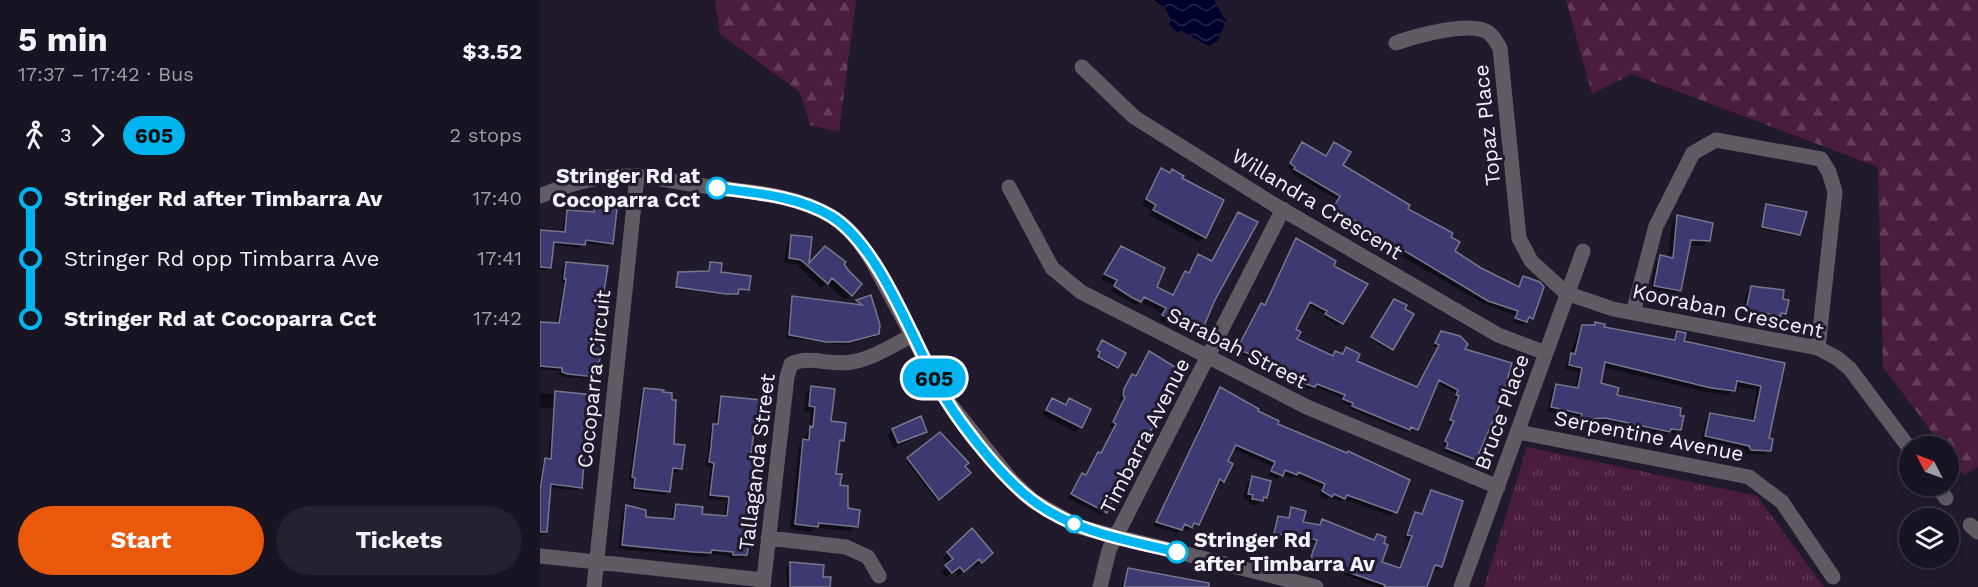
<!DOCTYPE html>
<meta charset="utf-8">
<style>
body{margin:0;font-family:"Work Sans",sans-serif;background:#26212e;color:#f1f3f6;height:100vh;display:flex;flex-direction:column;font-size:22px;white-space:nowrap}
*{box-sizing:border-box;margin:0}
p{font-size:20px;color:#9f9ea5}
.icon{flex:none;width:33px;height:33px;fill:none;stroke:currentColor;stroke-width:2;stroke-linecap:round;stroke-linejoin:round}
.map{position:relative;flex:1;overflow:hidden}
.sheet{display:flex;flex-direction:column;background:#191421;width:540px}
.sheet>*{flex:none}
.badge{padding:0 12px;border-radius:20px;font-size:21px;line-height:39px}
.needle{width:39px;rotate:312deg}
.fabs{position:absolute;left:1359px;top:436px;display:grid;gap:12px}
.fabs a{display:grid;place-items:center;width:60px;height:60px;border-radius:50%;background:#191421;box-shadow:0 3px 9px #0003,0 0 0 2px #37333f;font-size:30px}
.map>.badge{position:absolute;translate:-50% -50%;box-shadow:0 0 0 3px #fff}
.legs{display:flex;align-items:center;gap:9px;height:66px;padding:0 18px;font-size:20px}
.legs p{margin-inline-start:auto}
.overview{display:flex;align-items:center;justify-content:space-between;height:102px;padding:0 18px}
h1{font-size:33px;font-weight:700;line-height:45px}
.primary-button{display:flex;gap:12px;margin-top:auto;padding:12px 18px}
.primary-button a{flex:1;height:69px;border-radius:36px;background:#ea580c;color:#fff;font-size:24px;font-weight:700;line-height:69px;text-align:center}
.primary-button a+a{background:#26212e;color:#f1f3f6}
ul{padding:0 18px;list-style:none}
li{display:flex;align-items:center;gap:21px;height:60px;font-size:22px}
li i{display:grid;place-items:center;width:9px;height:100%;margin:0 8px;background:currentColor}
li i::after{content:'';width:15px;height:15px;margin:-8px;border:4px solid;border-radius:50%;background:#191421}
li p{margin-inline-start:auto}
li:first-child i{background:linear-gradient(#0000 50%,currentColor 0)}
li:last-child i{background:linear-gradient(currentColor 50%,#0000 0)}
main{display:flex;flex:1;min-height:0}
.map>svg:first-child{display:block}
</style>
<main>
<section class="sheet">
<div class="overview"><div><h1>5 min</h1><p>17:37 – 17:42 · Bus</p></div><b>$3.52</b></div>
<div class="legs"><svg class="icon" aria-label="walk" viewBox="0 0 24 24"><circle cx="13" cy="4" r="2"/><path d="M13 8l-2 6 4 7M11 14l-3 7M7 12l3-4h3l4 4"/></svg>3<svg class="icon" aria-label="forward" viewBox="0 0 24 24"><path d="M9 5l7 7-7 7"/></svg><b class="badge" style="background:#00b5ef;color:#111">605</b><p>2 stops</p></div>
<ul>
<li><i style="color:#00b5ef"></i><b>Stringer Rd after Timbarra Av</b><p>17:40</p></li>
<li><i style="color:#00b5ef"></i><span>Stringer Rd opp Timbarra Ave</span><p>17:41</p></li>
<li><i style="color:#00b5ef"></i><b>Stringer Rd at Cocoparra Cct</b><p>17:42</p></li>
</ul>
<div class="primary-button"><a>Start</a><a>Tickets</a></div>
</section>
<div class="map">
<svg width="1438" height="587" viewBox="0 0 1438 587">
<defs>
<pattern id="forest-firs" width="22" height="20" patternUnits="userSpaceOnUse" patternTransform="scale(1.5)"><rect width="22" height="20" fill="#4a1c3e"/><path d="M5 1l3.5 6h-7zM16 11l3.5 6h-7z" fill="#653d5b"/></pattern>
<pattern id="park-tufts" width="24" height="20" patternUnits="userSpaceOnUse" patternTransform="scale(1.5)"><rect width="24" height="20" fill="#4a1c3e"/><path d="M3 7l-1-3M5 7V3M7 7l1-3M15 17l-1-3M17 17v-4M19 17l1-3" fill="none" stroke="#653d5b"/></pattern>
<pattern id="water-waves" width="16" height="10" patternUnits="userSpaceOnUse" patternTransform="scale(1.5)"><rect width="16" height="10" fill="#00002c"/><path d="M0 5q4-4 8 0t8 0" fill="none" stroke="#26264c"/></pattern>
</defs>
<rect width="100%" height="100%" fill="#211a2c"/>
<path fill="url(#forest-firs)" d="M175,0H316L299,132L270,125L260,92L180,34Z
M1026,0H1438V467L1424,475L1409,455L1408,447H1403L1343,367L1338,167L1092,74L1052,94Z"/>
<path fill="url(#park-tufts)" d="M987,447L1217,496L1284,587H944Z"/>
<path fill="url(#water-waves)" d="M614,0H674L686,21L678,41L668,46L642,31L637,32L629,24L631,19L625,8Z"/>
<path fill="#0007" d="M762,144L785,157L794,144L801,166L909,237L913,252L977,288L983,278L992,318L982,325L973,322L975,315L944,304L789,214L798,200L751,173L753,171L747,167Z
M621,170L629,174L632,171L640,179L664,237L659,242L609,215L612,211L602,205Z
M1227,206L1258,234L1256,236L1220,229Z
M55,208L72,243L68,246L44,243L40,248L12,245L9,267L6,271L0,270V229L22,234L25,215L28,212L51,214Z
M698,213L674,300L655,336L619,320L622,313L600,301L596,305L571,291L574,285L561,279L581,248L615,288L632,296L641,278L647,274L659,256L671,262Z
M1137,217L1168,240L1163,246L1148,245L1139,290L1134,295L1110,291L1116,262L1121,257L1128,259L1132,222Z
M252,237L271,239L267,267L285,248L320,284L305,300L286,283L281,288L256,264L244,263L247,242Z
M756,240L792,267L826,284L798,326L784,317L785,314L767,305L754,330L755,339L793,356L796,353L802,356L806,349L815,361L876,388L897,348L893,346L901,332L923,350L934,459L931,462L904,451L906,446L903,445L912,424L908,423L917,399L914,398L916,393L897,383L877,429L866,432L810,409L811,406L801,402L803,398L774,386L770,389L762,386L722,366L723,363L695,352L718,308L724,306Z
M26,263L60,306L64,315L60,318L57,370L50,379L24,377L19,375L20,371L0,369V323L16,325L24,282H21L23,266Z
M171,263L180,273L208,289L197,290L195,296L135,289L139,273L168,272Z
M1211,288L1241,300L1245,313L1234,321L1202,315L1206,293Z
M330,297L338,334L334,337L305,345L246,338L250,301L253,298L313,306Z
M852,303L863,309L849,351L830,339Z
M1056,324L1063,328L1132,341L1138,333L1142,342L1244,364L1228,439L1229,450L1225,455L1206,454L1205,450L1161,440L1166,419L1170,414L1211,422L1217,390L1194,386L1189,395L1166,392L1063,367L1059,384L1075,396L1140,429L1135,434L1127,433L1124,436L1037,422L1038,419L1007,411L1012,390L1017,385L1035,389L1038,372L1025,369L1038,332L1043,327Z
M561,344L577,367L575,369L557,359L559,355L556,353Z
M609,353L600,456L587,464L562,515L528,498L538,478L542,475L545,476L555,457L560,454L574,428L570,426L582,401L580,400L581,394L589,379L592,375L595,377Z
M271,388L289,423L303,440L298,444L295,475L306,510L316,526L311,531L275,528L271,532L250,529L259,446L269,430L271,412L264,411L266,393Z
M680,389L736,425L855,512L851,516L803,499L800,502L789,497L787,500L779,496L782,488L753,476L751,478L742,474L737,479L728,475L732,466L693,449L686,462L683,481L679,485L676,483L653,528L647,531L642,528L637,533L613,526L658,435L655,433Z
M104,390L141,468L137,472L131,471L129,491L125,495L91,491L92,481H89L101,393Z
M0,393L51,396L43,441L47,450L43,453L40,487L37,490L10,488L6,533L0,536V481L2,463L8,460L13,408L0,407Z
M182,398L218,413L215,417L204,512L206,554L202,558L190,559V556L169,554L166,557L78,549L82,511L87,507L104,518L131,521L132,510L136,506L160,515L184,517L186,501L167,499L171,467L166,466L170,429L175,425L178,402Z
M513,400L524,405L529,400L541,427L535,432L502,415Z
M353,430L385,431L380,436L353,448L348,435Z
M400,434L429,473L396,501L366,461Z
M713,478L726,497L716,506L708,504L709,500L703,499L707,483Z
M891,492L921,502L900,567L897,570L893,569L888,587H837L768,561L775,543L746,536L743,539L732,537L735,521L739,518L747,519L752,509L762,523L778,527L782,521L833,541L837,535L840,563L858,569L869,540L864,538L872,518L876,514L880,515Z
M432,530L446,558L436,567L433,563L418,576L414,571L406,577L401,572L408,565L403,558Z
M250,563L281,578L289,587H247L246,568Z
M588,570L666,587H581Z"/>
<path fill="#3d3a71" stroke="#76778e" stroke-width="1.5" d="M762,142L786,156L794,142L811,152L803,165L870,205L868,209L913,233L911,237L920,242L915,251L941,268L979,287L983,276L1000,282L1004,287L993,319L989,317L987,322L975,318L978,311L948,301L808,217L806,220L796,214L792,210L800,196L754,169L755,167L750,163Z
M621,168L630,173L632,169L644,176L642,178L684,200L666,238L613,210L616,205L606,199Z
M1226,204L1267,212L1260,235L1222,227Z
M54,207L77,209L73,244L46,240L45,245L14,242L11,268L0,267V230L25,232L27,210L54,212Z
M698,212L718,222L675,300L661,333L622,315L626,308L604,297L601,302L591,297L574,286L577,280L564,274L581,246L625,268L617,287L633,295L645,271L649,273L658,254L672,261Z
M1137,215L1173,223L1170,241L1151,240L1141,291L1114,286L1120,255L1133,258Z
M251,235L272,237L269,263L285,246L306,262L304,264L309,271L322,284L312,296L292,278L288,284L261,260L249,258Z
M756,238L796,261L794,266L828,284L803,324L785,314L787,311L770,302L756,329L761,332L757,339L793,356L795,351L803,354L806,347L820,354L817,361L877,387L899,345L895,343L901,331L920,336L928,344L925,349L972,363L961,402L936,460L906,448L908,443L905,441L914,421L910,420L919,396L916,395L918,390L899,380L878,430L871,427L870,430L812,406L813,403L803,399L805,395L777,384L775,387L766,384L727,365L723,363L725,360L697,349L721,303L725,305Z
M26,262L68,266L62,304L66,305L65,315H62L60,336L63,337L58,371L55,370V377L28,374L22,372V368L0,366V322L19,323L26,279H24Z
M170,262L182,263L181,272L211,276L209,290L199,289L198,294H186L136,287L138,272L169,271Z
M1211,286L1244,290L1243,299L1249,300L1246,314L1241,313V316L1206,310Z
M331,295L340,325L339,334L309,342H286L249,335L252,296L322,305L316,300Z
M854,299L867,305L865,309L874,314L853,350L831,337Z
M1055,322L1065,324L1064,327L1129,339L1135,340L1137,331L1146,333L1144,341L1245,363L1229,438L1233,439L1231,451L1211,450L1209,446L1165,436L1170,413L1214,421L1221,386L1197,381L1195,391L1171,388L1065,362L1061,383L1079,388L1077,395L1141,408L1140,416H1144L1141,430L1131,429L1130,432L1065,418L1051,419L1041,418L1042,414L1011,407L1016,384L1038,388L1042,368L1029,365L1031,353L1035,354L1042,325H1055Z
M562,340L586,353L578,368L558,357L560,352L557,350Z
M609,351L640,370L636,380L638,381L603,445L606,446L601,457L597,455L593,462L590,461L567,513L531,494L542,473L546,475L558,452L561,453L576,424L573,422L585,397L583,396L584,389L592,374L596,376Z
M271,386L295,389L291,421L306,423L304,441L300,440L296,474H302L300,485L308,486V508L320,510L318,527L279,523L278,527L255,524L263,439L269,440L270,426L273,427L275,407L269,406Z
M680,387L719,409L718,411L739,421L738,424L807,453L808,451L870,480L857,513L807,495L805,499L794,494L792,497L782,491L785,484L758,472L757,475L745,470L743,476L731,471L735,462L696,445L688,461L693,464L684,482L680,479L659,525L654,523L652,528L645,524L642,530L616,522Z
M104,388L124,390L123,392L132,393V400H136L134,444L145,445L142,469L133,468L130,492L94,488L95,478L92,477Z
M15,391L53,395L45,440H49L48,451L45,450L42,488L11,484L7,532H0V491L5,458L11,459Z
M181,396L221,400L219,414H217L215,423L211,455H215L214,467L205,511H211L210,518L213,519L207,555H193V552L172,550L171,553L153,552L82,545L86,505L106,510V517L134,519L136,504L163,507L162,514L187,516L189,497L170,495L174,463L169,462L171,447L173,424H178Z
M512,398L526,405L529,398L551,409L542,428L506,410Z
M381,416L387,432L358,443L352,429Z
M400,432L429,463L425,466L431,473L399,500L367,458Z
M712,476L731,481L727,498L724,497L723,501L712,499L713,495L708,494Z
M891,490L923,501L902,567L895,565L887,587H844L845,585L776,561L771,557L777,540L749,533L748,536L734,533L738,516L749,518L751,507L766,511L763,522L780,525L782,519L834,540L837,534L846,537L844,543L848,545L842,562L860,568L872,536L867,535L875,512L882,514Z
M432,528L453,553L442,563L439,559L424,572L420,567L412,573L405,565L413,559L407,552Z
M250,562L284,565L283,577H291L290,587H250Z
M588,568L669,583V587H584Z"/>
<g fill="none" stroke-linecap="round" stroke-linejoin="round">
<path stroke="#615a62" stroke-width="15" d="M856,43C875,36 932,20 949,33C954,37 957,43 960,48L979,238L991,261L1026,293L1073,309L1278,348L1297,358L1310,369L1370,449
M542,67L594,117L733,204L958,335L1006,353
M469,187L512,268L541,292L767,407L958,487
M0,196C26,185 51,177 80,176C106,175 131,181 157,185C203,192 254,192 294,218C311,229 320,243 331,259L406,399L471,480L493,501L539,527L776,587
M1093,313L1116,226L1153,153L1176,140L1281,159L1289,172L1295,192L1278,348
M978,432L1209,477L1242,502L1293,577
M1397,486L1406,498
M1430,525L1438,532
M228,538L306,547L328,557L339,576
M0,556L224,580
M54,587L97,176
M223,587L247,377L251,364C271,355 290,366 312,362C332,359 355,344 373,335
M560,587L569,550L743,209
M921,587L1043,251"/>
</g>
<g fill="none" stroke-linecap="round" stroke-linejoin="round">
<g stroke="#fff" stroke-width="14">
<path id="line-1" d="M177,188C216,193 257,196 291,216C337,244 370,333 395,380C413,416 460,476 492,500C534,532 587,540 637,552"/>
</g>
<use href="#line-1" stroke="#00b5ef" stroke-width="9"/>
</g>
<g fill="#fff" stroke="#00b5ef" stroke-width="3">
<circle cx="177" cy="188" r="10"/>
<circle cx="534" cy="524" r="8"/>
<circle cx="637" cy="552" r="10"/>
</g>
<g text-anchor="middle" stroke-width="6" stroke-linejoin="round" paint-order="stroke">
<g font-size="21" fill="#f4f0fc" stroke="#211a2c">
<text transform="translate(947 125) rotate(-96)" y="7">Topaz Place</text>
<text transform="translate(777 204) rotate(31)" y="7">Willandra Crescent</text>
<text transform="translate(1188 311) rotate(12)" y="7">Kooraban Crescent</text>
<text transform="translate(697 348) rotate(27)" y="7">Sarabah Street</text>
<text transform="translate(54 379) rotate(-84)" y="7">Cocoparra Circuit</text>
<text transform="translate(962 412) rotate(-70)" y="7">Bruce Place</text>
<text transform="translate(605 436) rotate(-63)" y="7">Timbarra Avenue</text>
<text transform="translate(1109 436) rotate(11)" y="7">Serpentine Avenue</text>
<text transform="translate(217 462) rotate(-83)" y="7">Tallaganda Street</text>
</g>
<g font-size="21" font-weight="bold" fill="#f4f0fc" stroke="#211a2c" text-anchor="end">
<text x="160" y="183">Stringer Rd at<tspan x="160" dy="24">Cocoparra Cct</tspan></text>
<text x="654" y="547" text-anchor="start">Stringer Rd<tspan x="654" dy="24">after Timbarra Av</tspan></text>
</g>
</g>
</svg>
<div class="fabs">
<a><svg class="needle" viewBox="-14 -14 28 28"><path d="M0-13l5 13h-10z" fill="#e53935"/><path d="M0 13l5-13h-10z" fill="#9f9ea5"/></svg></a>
<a><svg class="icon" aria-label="layers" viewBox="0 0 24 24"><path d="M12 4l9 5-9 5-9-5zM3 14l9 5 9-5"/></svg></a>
</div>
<b class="badge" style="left:394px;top:378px;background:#00b5ef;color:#111">605</b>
</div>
</main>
